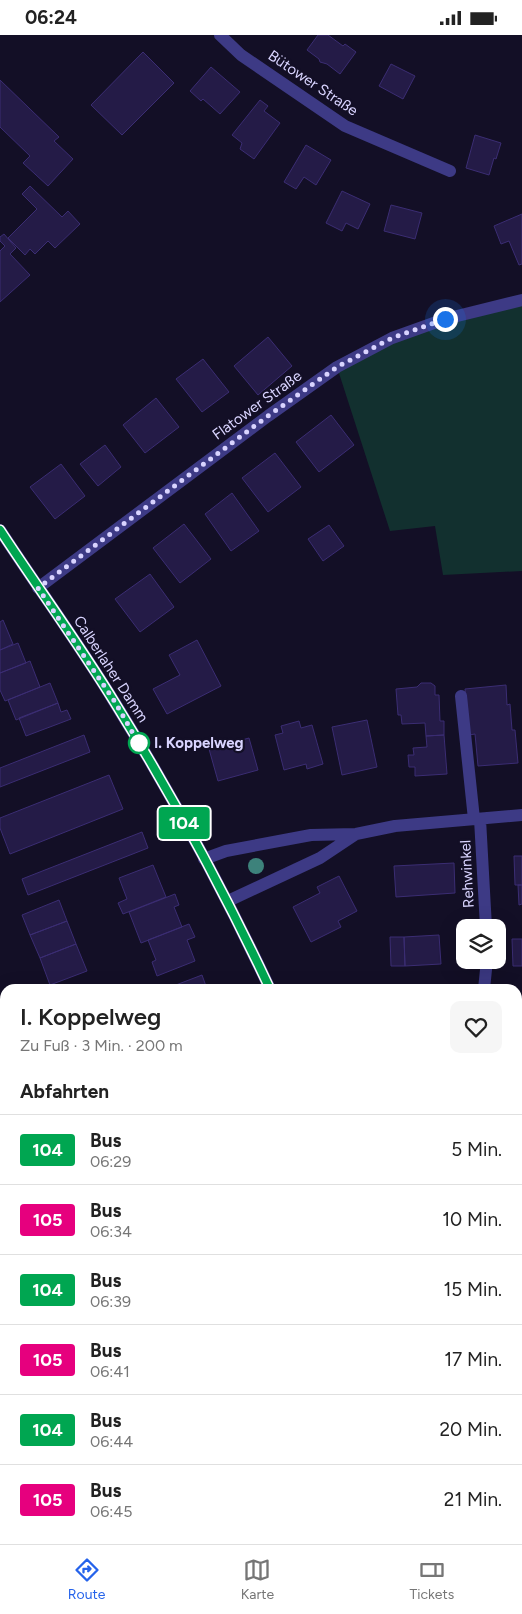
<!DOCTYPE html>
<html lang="de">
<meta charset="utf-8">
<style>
body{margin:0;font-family:Figtree,sans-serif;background:#f6f6f6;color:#222;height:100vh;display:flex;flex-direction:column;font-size:19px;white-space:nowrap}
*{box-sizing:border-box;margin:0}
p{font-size:16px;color:#767676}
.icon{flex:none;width:28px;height:28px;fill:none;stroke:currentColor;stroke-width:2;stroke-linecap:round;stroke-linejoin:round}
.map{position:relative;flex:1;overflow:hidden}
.panel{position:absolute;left:0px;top:949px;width:522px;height:561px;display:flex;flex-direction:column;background:#fff;border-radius:15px 15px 0 0;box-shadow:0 5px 20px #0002}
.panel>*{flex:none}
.badge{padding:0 10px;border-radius:4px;font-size:18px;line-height:32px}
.buttons{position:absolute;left:456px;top:884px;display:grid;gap:10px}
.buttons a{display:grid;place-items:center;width:50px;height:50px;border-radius:10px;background:#fff;box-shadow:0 5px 20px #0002;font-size:25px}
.you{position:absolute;width:25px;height:25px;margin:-12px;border:4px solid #fff;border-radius:50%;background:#1a73e8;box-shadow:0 0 0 8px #1a73e833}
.map>.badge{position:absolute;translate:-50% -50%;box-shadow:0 0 0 2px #fff}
h2{padding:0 20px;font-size:19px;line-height:45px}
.round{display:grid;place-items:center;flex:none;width:52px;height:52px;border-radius:10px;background:#f6f6f6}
.overview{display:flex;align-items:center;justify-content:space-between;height:85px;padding:0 20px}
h1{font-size:24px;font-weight:600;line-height:38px}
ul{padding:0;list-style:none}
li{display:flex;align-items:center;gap:15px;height:70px;padding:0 20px;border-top:1px solid #e0e0e0}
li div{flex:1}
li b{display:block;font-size:19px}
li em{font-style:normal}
li .badge{min-width:55px;font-weight:700;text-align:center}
.status{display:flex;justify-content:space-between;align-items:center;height:35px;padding:0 25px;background:#fff;direction:ltr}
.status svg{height:14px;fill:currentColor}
.dock{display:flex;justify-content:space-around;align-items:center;height:70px;border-top:1px solid #e0e0e0;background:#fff;font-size:14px;color:#767676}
.dock a{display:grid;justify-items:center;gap:2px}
.dock .on{color:#2563eb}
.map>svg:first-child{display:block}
</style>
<div class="status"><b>06:24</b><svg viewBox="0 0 49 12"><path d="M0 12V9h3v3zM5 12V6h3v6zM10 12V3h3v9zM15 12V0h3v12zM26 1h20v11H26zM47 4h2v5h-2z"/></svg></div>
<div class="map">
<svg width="522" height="1509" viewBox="0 0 522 1509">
<rect width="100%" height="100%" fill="#130f26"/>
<path fill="#12302f" d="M522,265V536L443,540L435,491L390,496L337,332L392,303Z
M5,1401V1471L0,1472V1402Z"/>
<path fill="#241b47" stroke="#3b2d73" d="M318,0H328L343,11L345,9L356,17L340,39L327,29L320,27L319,24L307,15Z
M143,17L174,48L122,100L91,70Z
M391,29L415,41L403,64L379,51Z
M211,32L240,57L220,79L203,64L201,66L190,56Z
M0,45L59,102L54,106L73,124L48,151L23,128L30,121L0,92Z
M260,65L268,71L264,76L280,88L254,124L240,114L242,108L232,100Z
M475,100L501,108L496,124L494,123L489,140L466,133Z
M306,110L331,125L316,150L304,142L296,154L284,147Z
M30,151L62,182L68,176L80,189L55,213L48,206L35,219L30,214L25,220L8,203L37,174L22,159Z
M342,156L370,169L358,194L346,188L342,196L326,188Z
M391,170L422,178L415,204L384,196Z
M522,179V229L519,230L509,206L501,209L494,191Z
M4,199L16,213L10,219L30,240L0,267V216L5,211L0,206V202Z
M268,302L292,331L258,360L234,331Z
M203,324L229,357L202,377L176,344Z
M156,363L179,392L145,418L123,390Z
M331,380L354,410L319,437L296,407Z
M105,410L121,432L98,451L80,429Z
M275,418L301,452L268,477L242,443Z
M61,429L85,461L55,484L30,452Z
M232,458L259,496L231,516L205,479Z
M184,489L211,524L180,548L153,513Z
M329,490L344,511L323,526L308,504Z
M150,539L174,572L140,597L115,564Z
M3,585L13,609L0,615V587Z
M197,605L221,651L167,679L153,654L180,640L169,620Z
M18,608L26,628L0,638V615Z
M30,626L40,652L5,666L0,655V638Z
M50,648L58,668L16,685L8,665Z
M421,648H431L435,651V660H439L440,686H444V700L426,701L425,688L402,689L401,680H398L396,654L417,652Z
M506,650L507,670L510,669L512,695H515L518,728L478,731L475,699L469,700L465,654Z
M58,668L61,677L67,675L71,684L26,701L19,683Z
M367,685L377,732L342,740L332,692Z
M299,686L301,693L312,690L323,729L307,734L306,729L284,735L275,700L283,698L281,691Z
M84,700L90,717L0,752V733Z
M444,700L447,739L415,741V732H409L408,720H414L413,713L427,712L426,701Z
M249,703L258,735L218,746L209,714Z
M109,740L123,774L10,819L0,793V783Z
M142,797L148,813L28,860L22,844Z
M514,821H522V850H515Z
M454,828L455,858L396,862L394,831Z
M153,830L166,862L123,879L118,868L127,864L119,843Z
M339,841L357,876L338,886L341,892L311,907L293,872L320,858L317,852Z
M518,850H522V869L519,870Z
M175,859L179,870L174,872L182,892L141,908L129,877Z
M59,865L67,886L30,900L22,880Z
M67,886L76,909L40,923L30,900Z
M189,889L195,902L187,905L195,926L157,941L152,927L156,925L148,905Z
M439,900L441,929L405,931L404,902Z
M390,902H404L405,931H391Z
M512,904H522V931H513Z
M76,909L87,936L50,950L40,923Z
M202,940L207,954L168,953Z
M0,1003H1L5,1012V1018L0,1020Z
M519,1006H522V1015H519Z
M5,1028V1065L0,1067V1030Z
M5,1065V1103L0,1105V1067Z
M522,1105V1129L518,1130V1106Z
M518,1226L522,1240V1245L518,1246Z
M0,1244L5,1256V1266L0,1268Z
M5,1266V1330L0,1332V1268Z
M518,1277L522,1291V1328L518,1329Z
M5,1330V1343L0,1332Z
M1,1474L4,1509H0Z
M44,1505H78L48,1509H44Z"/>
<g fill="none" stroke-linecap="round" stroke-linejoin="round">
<path stroke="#3d3a85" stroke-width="12" d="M220,0L241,20L345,91L450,136
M0,495C38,553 79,609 115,668C172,760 224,856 270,954
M38,553L268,381L337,332L392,303L445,284L522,265
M461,661L474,784
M480,784L486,892
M204,824L226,816L311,800L356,799L395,791L522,780
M228,866L320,823L356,799
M484,954L487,925
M0,1137L5,1136
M518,1377L522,1376
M500,1505L501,1509
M325,1509L348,1506"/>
</g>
<circle fill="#3d827b" cx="256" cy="831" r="8"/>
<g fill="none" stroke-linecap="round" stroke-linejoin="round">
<g stroke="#fff" stroke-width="11">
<path id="line" d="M0,495C38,553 79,609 115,668C172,760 224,856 270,954"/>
</g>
<use href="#line" stroke="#00a651" stroke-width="8"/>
<path stroke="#d9d4ff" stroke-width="5" stroke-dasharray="0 9" d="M139,708L142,714L115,667L38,553L268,381L337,332L392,303L445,284"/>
</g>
<circle fill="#fff" stroke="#00a651" stroke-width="2.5" cx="139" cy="708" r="10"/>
<g text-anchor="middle" stroke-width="4.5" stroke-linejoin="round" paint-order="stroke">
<g font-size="15" fill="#d9d4ff" stroke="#130f26">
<text transform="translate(313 48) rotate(34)" y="5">Bütower Straße</text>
<text transform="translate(257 370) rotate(-36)" y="5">Flatower Straße</text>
<text transform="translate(111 634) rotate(57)" y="5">Calberlaher Damm</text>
<text transform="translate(467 839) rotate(-93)" y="5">Rehwinkel</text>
</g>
<g font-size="15" font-weight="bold" fill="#d9d4ff" stroke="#130f26" text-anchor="start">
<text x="154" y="713">I. Koppelweg</text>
</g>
</g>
</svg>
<div class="buttons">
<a><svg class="icon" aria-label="layers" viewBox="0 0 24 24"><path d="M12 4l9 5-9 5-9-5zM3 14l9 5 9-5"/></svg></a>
</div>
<div class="you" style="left:445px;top:284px"></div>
<b class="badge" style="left:184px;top:788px;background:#00a651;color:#fff">104</b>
<section class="panel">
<div class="overview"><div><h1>I. Koppelweg</h1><p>Zu Fuß · 3 Min. · 200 m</p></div><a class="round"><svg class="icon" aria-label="heart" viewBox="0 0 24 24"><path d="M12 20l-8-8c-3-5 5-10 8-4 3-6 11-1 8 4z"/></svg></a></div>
<h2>Abfahrten</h2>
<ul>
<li><span class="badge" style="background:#00a651;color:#fff">104</span><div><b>Bus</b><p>06:29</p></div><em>5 Min.</em></li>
<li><span class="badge" style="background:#e6007e;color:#fff">105</span><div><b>Bus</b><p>06:34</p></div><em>10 Min.</em></li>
<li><span class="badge" style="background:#00a651;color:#fff">104</span><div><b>Bus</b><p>06:39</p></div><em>15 Min.</em></li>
<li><span class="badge" style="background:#e6007e;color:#fff">105</span><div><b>Bus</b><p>06:41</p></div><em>17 Min.</em></li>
<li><span class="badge" style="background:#00a651;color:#fff">104</span><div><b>Bus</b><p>06:44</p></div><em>20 Min.</em></li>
<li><span class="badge" style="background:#e6007e;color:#fff">105</span><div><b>Bus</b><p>06:45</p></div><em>21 Min.</em></li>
</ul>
</section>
</div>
<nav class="dock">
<a class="on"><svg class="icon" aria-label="directions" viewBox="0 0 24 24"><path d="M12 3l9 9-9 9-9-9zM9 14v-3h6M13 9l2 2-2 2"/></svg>Route</a>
<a><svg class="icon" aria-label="map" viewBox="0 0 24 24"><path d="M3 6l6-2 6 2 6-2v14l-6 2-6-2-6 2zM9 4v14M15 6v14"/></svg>Karte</a>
<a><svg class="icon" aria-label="tickets" viewBox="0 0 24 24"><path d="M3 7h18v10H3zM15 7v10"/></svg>Tickets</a>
</nav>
